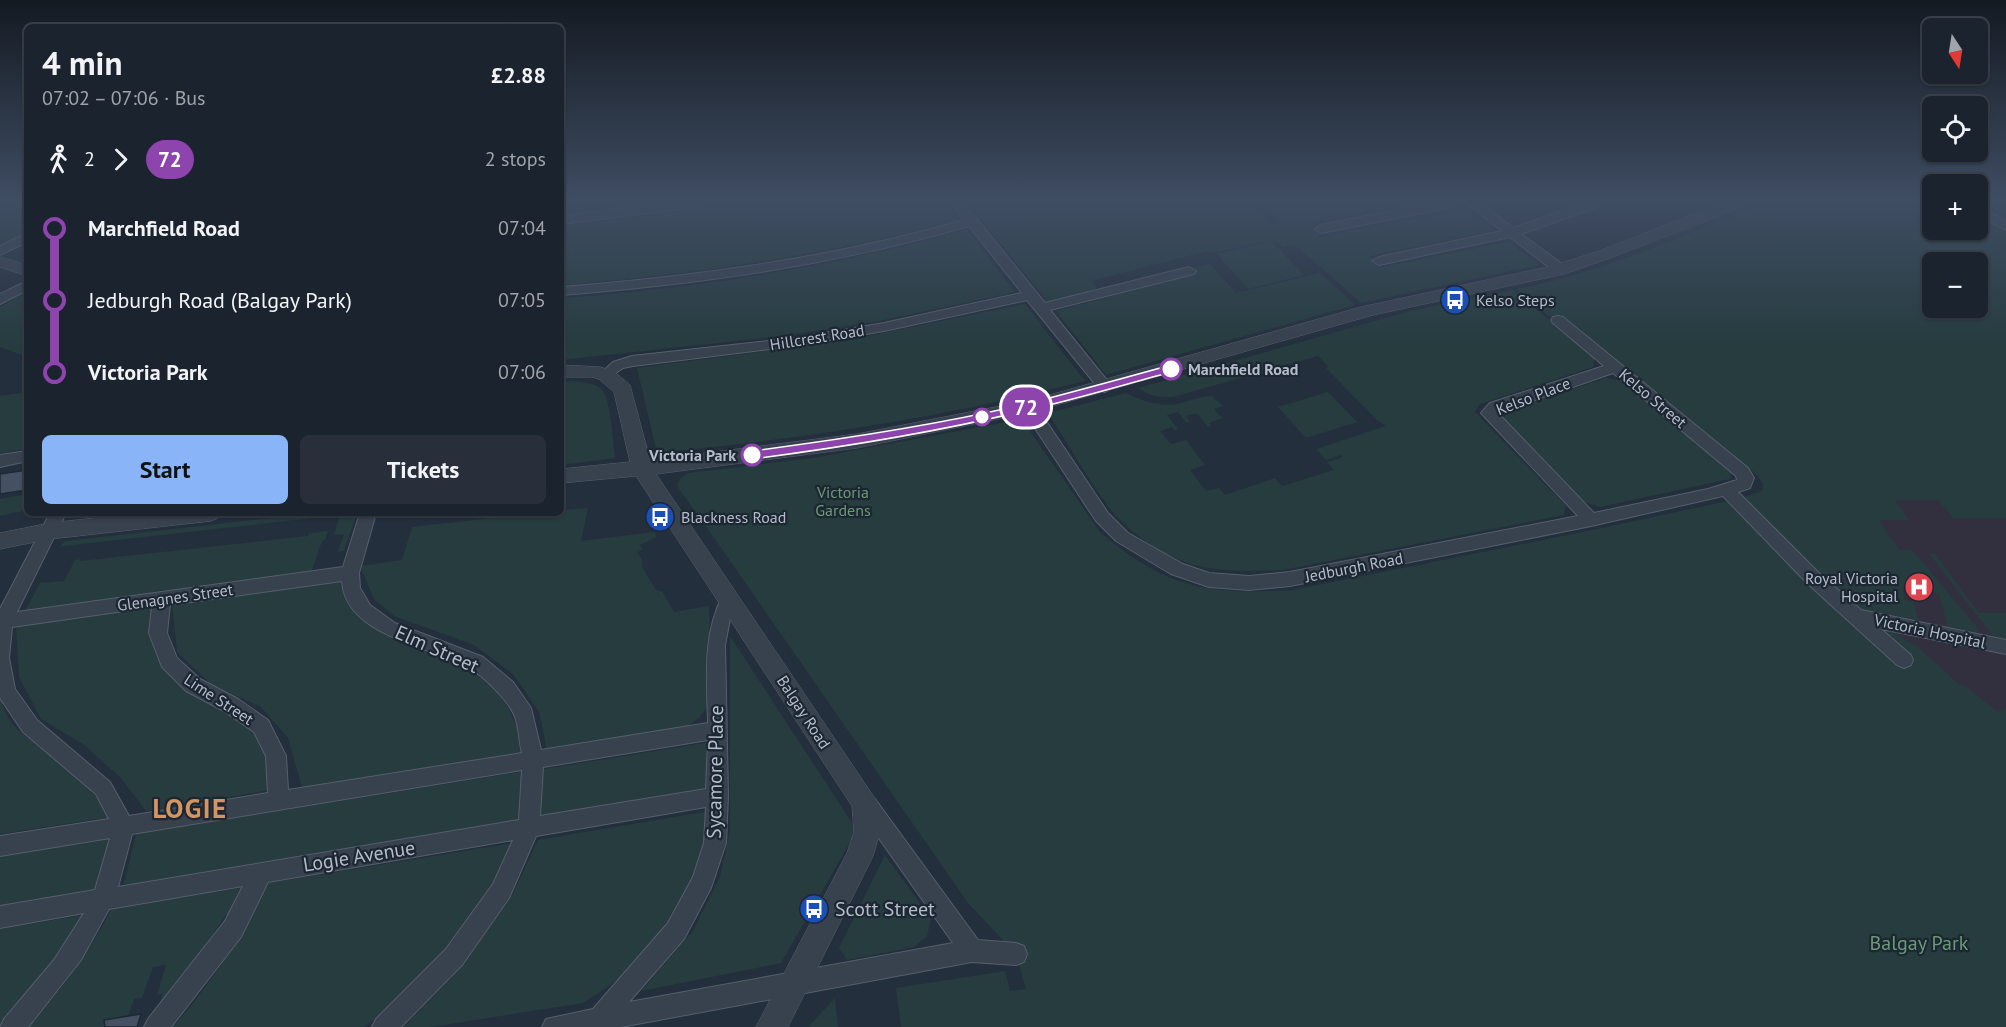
<!DOCTYPE html>
<meta charset="utf-8">
<style>
body{margin:0;font-family:"PT Sans",sans-serif;background:#282f3a;color:#f1f3f6;height:100vh;display:flex;flex-direction:column;font-size:22px;white-space:nowrap}
*{box-sizing:border-box;margin:0}
p{font-size:20px;color:#a0a4aa}
.icon{flex:none;width:33px;height:33px;fill:none;stroke:currentColor;stroke-width:2;stroke-linecap:round;stroke-linejoin:round}
.map{position:relative;flex:1;overflow:hidden}
.side{position:absolute;left:24px;top:24px;width:540px;height:492px;display:flex;flex-direction:column;background:#1b232e;border-radius:9px;box-shadow:0 2px 4px #0004,0 0 0 2px #39404a}
.side>*{flex:none}
.badge{padding:0 12px;border-radius:20px;font-size:21px;line-height:39px}
.needle{width:39px;rotate:168deg}
.buttons{position:absolute;left:1922px;top:18px;display:grid;gap:12px}
.buttons a{display:grid;place-items:center;width:66px;height:66px;border-radius:9px;background:#1b232e;box-shadow:0 2px 4px #0004,0 0 0 2px #39404a;font-size:30px}
.map>.badge{position:absolute;translate:-50% -50%;box-shadow:0 0 0 3px #fff}
.legs{display:flex;align-items:center;gap:9px;height:66px;padding:0 18px;font-size:20px}
.legs p{margin-inline-start:auto}
.head{display:flex;align-items:center;justify-content:space-between;height:102px;padding:0 18px}
h1{font-size:33px;font-weight:800;line-height:45px}
.action{display:flex;gap:12px;margin-top:auto;padding:12px 18px}
.action a{flex:1;height:69px;border-radius:9px;background:#8ab4f8;color:#111;font-size:24px;font-weight:800;line-height:69px;text-align:center}
.action a+a{background:#282f3a;color:#f1f3f6}
ul{padding:0 18px;list-style:none}
li{display:flex;align-items:center;gap:21px;height:72px;font-size:22px}
li i{display:grid;place-items:center;width:9px;height:100%;margin:0 8px;background:currentColor}
li i::after{content:'';width:15px;height:15px;margin:-8px;border:4px solid;border-radius:50%;background:#1b232e}
li p{margin-inline-start:auto}
li:first-child i{background:linear-gradient(#0000 50%,currentColor 0)}
li:last-child i{background:linear-gradient(currentColor 50%,#0000 0)}
.map>svg:first-child{display:block}
</style>
<div class="map">
<svg width="2006" height="1027" viewBox="0 0 2006 1027">
<rect width="100%" height="100%" fill="#242f3e"/>
<path fill="#32303f" d="M2006,414V731L1881,636L1741,498L1762,491L1763,484L1757,475Z"/>
<path fill="#263c3f" fill-rule="evenodd" d="M0,202H27V232L0,245Z
M561,202H668L561,214Z
M737,202H945L959,220C828,254 696,275 561,285V225L651,215Z
M967,202H1247L1272,224L1279,220L1264,204L1272,202H1418L1309,223L1321,237L1467,209L1494,230L1370,256L1381,267L1508,242L1539,265L1361,303L1295,245L1284,247L1273,240L1211,253L1208,251L1091,281L1097,289L1048,302Z
M1766,202H1932V230H1977V215L2006,230V518H1953L1938,500H1895L1909,520H1879L1899,550H1911L1916,554L1979,630L1974,635L1948,628L1939,594L1902,586L1905,600L1914,602L1919,623L1855,610L1881,636L1888,629L1919,648L1960,685H1964L1998,712L2006,708V1027H901L896,988L1005,971L1010,991L1026,989L1016,954L968,903L701,519L704,514H697L677,486L680,479L688,473L813,458L1018,420L1023,421L1100,532C1166,589 1209,595 1293,590L1602,528L1741,498L1762,491L1763,484L1757,475L1565,317H1550L1516,289C1603,272 1684,236 1766,202ZM1932,262H1977V308H1932Z
M967,230L1015,292L879,321L783,336L561,360V298C699,289 834,266 967,230Z
M1271,241L1304,275L1248,289L1217,254Z
M1210,264L1236,293L1320,273L1355,305L1106,375L1056,311L1194,274L1191,269Z
M1513,290L1595,358L1593,367L1480,404L1475,412L1566,506L1564,515L1283,570C1258,571 1234,572 1209,568C1174,563 1134,538 1111,510C1088,480 1069,445 1048,413L1126,393C1141,401 1160,407 1178,404C1189,401 1200,396 1212,396L1223,406L1214,409L1222,418L1209,423L1211,426L1208,427L1197,413L1186,416L1190,422L1187,423L1178,412L1167,415L1178,429L1174,430L1172,427L1160,431L1171,444L1186,440L1205,465L1190,470L1206,491L1219,488L1225,495L1275,478L1282,486L1334,470L1327,462L1343,457L1342,455L1326,460L1316,449L1386,426L1377,420L1326,368L1329,367L1318,356L1173,397C1159,398 1150,396 1138,388L1414,310Z
M24,293H27V357L0,347V307Z
M1025,304L1085,381C941,418 805,438 657,453L637,368L848,340Z
M1606,378L1623,381L1731,470L1730,479L1600,507L1584,502L1504,421L1506,411Z
M571,381C581,382 596,382 603,391C611,403 613,442 615,458L561,465V383Z
M27,392V449L0,453V396Z
M1328,392L1357,422L1306,438L1278,407Z
M27,494L22,511L0,516V499Z
M588,508L581,541L654,532L657,537L640,545L643,550L637,552L643,562L642,567L656,590L662,591L674,612L709,606L711,702L699,718L682,730L547,750L539,712L513,674L474,645L394,616L374,599L360,566L402,560L412,527L538,513H561V510Z
M317,513H357L344,551L338,552L344,534L334,535L340,515L63,546L59,548L65,541Z
M328,531L325,540L322,541L311,573L25,611L40,583L64,581L75,560L81,559L80,561L308,536L309,533Z
M1929,554H1935L1979,613H2006V643L1997,641Z
M342,579C346,589 350,605 357,613C383,641 416,641 448,656C489,675 518,707 522,754L302,787L288,738L260,706L213,686L177,652L172,603Z
M155,605L153,635L161,666L188,691L254,727L271,757V790L146,811L121,778L83,744L41,719L19,677L16,624Z
M730,636L854,826L852,839L781,963L641,991L693,931L720,877L730,831Z
M0,696C7,731 33,740 58,759C80,775 96,795 111,817L0,834Z
M705,743L710,747L706,792L539,820L544,769Z
M526,771L520,822L123,888L136,834Z
M709,811L707,848L697,880L668,928L623,977L583,1003L431,1027H404L457,972L513,894L538,840Z
M111,838L97,892L0,908V855Z
M513,843C507,858 501,875 492,889C461,942 414,990 364,1027H173C213,982 241,936 269,883Z
M885,855L931,919L927,936L914,947L847,960L839,948Z
M246,887L234,910L225,916L188,974L157,1012L163,994L157,995L166,965L153,967L142,998L134,999L128,1016L119,1027H29C61,990 90,952 112,908Z
M84,915L57,959L0,1027V929Z
M835,998L838,1027H808Z"/>
<path fill="#455162" stroke="#1f2835" stroke-width="1.5" d="M27,470V490L0,494V474Z
M141,1014L137,1027H105L104,1020Z"/>
<g fill="none" stroke-linecap="round" stroke-linejoin="round">
<g stroke="#565f6c" stroke-width="2">
<path id="minor" d="M673,202H711L705,206L561,224V216Z
M950,202H963L1045,303L1189,267L1196,271L1194,274L1050,310L1110,384L1112,387L1105,392L1100,390L1027,300L884,331L795,346L633,366L623,368L606,380L599,375L613,362L632,356L795,338L884,323L1022,293L969,226C835,265 700,284 561,295V287C698,276 832,258 964,220Z
M1437,202H1463L1457,206L1321,233L1315,229L1321,225Z
M1465,202H1479L1513,228L1587,202L1600,204L1598,207L1521,234L1565,266L1567,269L1565,272H1555L1510,237L1379,265L1372,261L1379,257L1502,231Z
M1977,206L2006,221V230L1977,215Z
M27,233V242L0,255V246Z
M27,281V290L0,304V294Z
M1558,316L1563,317L1748,468L1754,478L1750,488L1738,492L1820,574L1861,610L2006,640V654L1881,629L1911,655L1913,660L1911,665L1904,668L1897,665L1808,584L1723,496L1591,526L1290,586L1249,590L1209,587L1171,574L1116,541L1096,521L1021,407L1024,403H1034L1108,513L1128,533L1183,564L1209,573L1249,576L1290,572L1578,516L1481,413L1490,403L1604,366L1553,323L1551,320L1553,317ZM1613,373L1736,476L1737,480L1708,489L1594,513L1498,413Z
M27,451V461L0,467V455Z
M50,513H66L17,612L343,567L360,513H376L359,573L360,588L370,605L395,623L483,657L513,682L531,708L541,750L708,723C707,679 702,635 723,595L729,593L735,595L738,600L730,619L725,645L728,796L726,843L711,888L684,939L629,1002L953,943L861,813L858,806L861,799L868,797L875,799L978,940L1016,943L1024,946L1027,954L1024,962L1016,965L972,962L621,1027H542L546,1019L593,1009L668,923L693,877L704,843L706,807L536,836L509,898L462,965L401,1027H372L376,1019L446,949L493,884L513,840L268,882L241,937L171,1027H144L148,1019L225,921L243,886L109,909L81,960L33,1021L28,1027H0L4,1019L54,960L84,913L0,928V906L95,890L110,838L0,856V836L109,819L96,794L23,732L0,698V609ZM342,581C345,636 430,646 468,667C483,675 509,701 515,717C519,727 519,742 522,753L288,790L286,756L268,720L238,699L200,679L177,658L167,633L170,605ZM152,607L149,633L162,667L186,691L224,711L254,732L266,756L268,793L129,816L110,782L37,720L15,689L9,658L12,627ZM708,740L706,789L540,816L543,767ZM522,770L519,820L118,887L132,834Z"/>
</g>
<g stroke="#565f6c" stroke-width="1">
<path id="tertiary" d="M1725,202H1749L1747,205L1610,258L1564,274L1373,315L1032,412L857,448L656,474L878,803L880,832L873,856L788,1027H756L847,853L854,832L852,806L636,476L561,483V469L630,462L614,392L599,379L592,377H561V365L600,367L613,371L630,385L650,460L857,434L1032,400L1361,307L1552,266L1599,251Z
M0,257L27,265V276L0,267Z
M141,513H221L218,518L211,521L50,539L0,549V533L50,523Z"/>
</g>
<use href="#minor" fill="#38414e" fill-rule="evenodd"/>
<use href="#tertiary" fill="#38414e" fill-rule="evenodd"/>
</g>
<linearGradient id="sky" x2="0" y2="1"><stop stop-color="#141a22"/><stop offset="0.58" stop-color="#3f4d63"/><stop offset="1" stop-color="#3f4d63" stop-opacity="0"/></linearGradient>
<rect width="2006" height="346" fill="url(#sky)"/>
<path fill="#8e44ad" stroke="#fff" stroke-width="1.5" d="M1171,365L1176,369L1175,371C1126,384 1077,399 1028,410C937,432 845,447 752,459L747,455L752,451C845,439 939,425 1030,403C1077,391 1124,378 1171,365Z"/>
<defs>
<g id="bus-disc" transform="scale(1.5)"><circle r="9.5" fill="#1a4fb4" stroke="#1d2633"/><path d="M-5-6H5V4H4V6H2V4H-2V6H-4V4H-5ZM-3.5-4V0h7V-4ZM-3.5 1.2v1.5H-2V1.2ZM2 1.2v1.5H3.5V1.2Z" fill="#fff"/></g>
<g id="hospital-disc" transform="scale(1.5)"><circle r="9.5" fill="#e0444e" stroke="#1d2633"/><path d="M-5-5h3v3.5h4V-5h3V5h-3V1.5h-4V5h-3Z" fill="#fff"/></g>
</defs>
<g fill-rule="evenodd">
<use href="#bus-disc" x="1455" y="300"/>
<use href="#bus-disc" x="660" y="517"/>
<use href="#hospital-disc" x="1919" y="587"/>
<use href="#bus-disc" x="814" y="909"/>
</g>
<g fill="#fff" stroke="#8e44ad" stroke-width="3">
<circle cx="1171" cy="369" r="10"/>
<circle cx="982" cy="417" r="8"/>
<circle cx="752" cy="455" r="10"/>
</g>
<g text-anchor="middle" stroke-width="4.5" stroke-linejoin="round" paint-order="stroke">
<g font-size="16" fill="#b4bcc9" stroke="#1d2633" text-anchor="start">
<text x="1476" y="306">Kelso Steps</text>
<text x="681" y="523">Blackness Road</text>
<text x="1898" y="584" text-anchor="end">Royal Victoria<tspan x="1898" dy="18">Hospital</tspan></text>
</g>
<g font-size="16" fill="#b4bcc9" stroke="#1d2633">
<text transform="translate(817 337) rotate(-9)" y="6">Hillcrest Road</text>
<text transform="translate(1533 396) rotate(-21)" y="6">Kelso Place</text>
<text transform="translate(1653 398) rotate(40)" y="6">Kelso Street</text>
<text transform="translate(1354 567) rotate(-11)" y="6">Jedburgh Road</text>
<text transform="translate(175 597) rotate(-8)" y="6">Glenagnes Street</text>
<text transform="translate(1930 631) rotate(12)" y="6">Victoria Hospital</text>
<text transform="translate(219 699) rotate(33)" y="6">Lime Street</text>
<text transform="translate(804 712) rotate(57)" y="6">Balgay Road</text>
</g>
<g font-size="16" font-weight="bold" fill="#b4bcc9" stroke="#1d2633" text-anchor="start">
<text x="1188" y="375">Marchfield Road</text>
<text x="736" y="461" text-anchor="end">Victoria Park</text>
</g>
<g font-size="16" fill="#6b9a76" stroke="#1d2633">
<text x="843" y="498">Victoria<tspan x="843" dy="18">Gardens</tspan></text>
</g>
<g font-size="20" fill="#b4bcc9" stroke="#1d2633">
<text transform="translate(437 649) rotate(24)" y="7">Elm Street</text>
<text transform="translate(715 772) rotate(-89)" y="7">Sycamore Place</text>
<text transform="translate(359 856) rotate(-9)" y="7">Logie Avenue</text>
</g>
<g font-size="20" fill="#b4bcc9" stroke="#1d2633" text-anchor="start">
<text x="835" y="916">Scott Street</text>
</g>
<g font-size="20" fill="#6b9a76" stroke="#1d2633">
<text x="1919" y="950">Balgay Park</text>
</g>
<g font-size="27" font-weight="bold" letter-spacing="1.5" fill="#d59563" stroke="#1d2633">
<text x="190" y="818">LOGIE</text>
</g>
</g>
</svg>
<div class="buttons">
<a><svg class="needle" viewBox="-14 -14 28 28"><path d="M0-13l5 13h-10z" fill="#e53935"/><path d="M0 13l5-13h-10z" fill="#a0a4aa"/></svg></a>
<a><svg class="icon" aria-label="locate" viewBox="0 0 24 24"><circle cx="12" cy="12" r="6"/><path d="M12 2v4M12 18v4M2 12h4M18 12h4"/></svg></a>
<a>+</a>
<a>−</a>
</div>
<b class="badge" style="left:1026px;top:407px;background:#8e44ad;color:#fff">72</b>
<section class="side">
<div class="head"><div><h1>4 min</h1><p>07:02 – 07:06 · Bus</p></div><b>£2.88</b></div>
<div class="legs"><svg class="icon" aria-label="walk" viewBox="0 0 24 24"><circle cx="13" cy="4" r="2"/><path d="M13 8l-2 6 4 7M11 14l-3 7M7 12l3-4h3l4 4"/></svg>2<svg class="icon" aria-label="forward" viewBox="0 0 24 24"><path d="M9 5l7 7-7 7"/></svg><b class="badge" style="background:#8e44ad;color:#fff">72</b><p>2 stops</p></div>
<ul>
<li><i style="color:#8e44ad"></i><b>Marchfield Road</b><p>07:04</p></li>
<li><i style="color:#8e44ad"></i><span>Jedburgh Road (Balgay Park)</span><p>07:05</p></li>
<li><i style="color:#8e44ad"></i><b>Victoria Park</b><p>07:06</p></li>
</ul>
<div class="action"><a>Start</a><a>Tickets</a></div>
</section>
</div>
